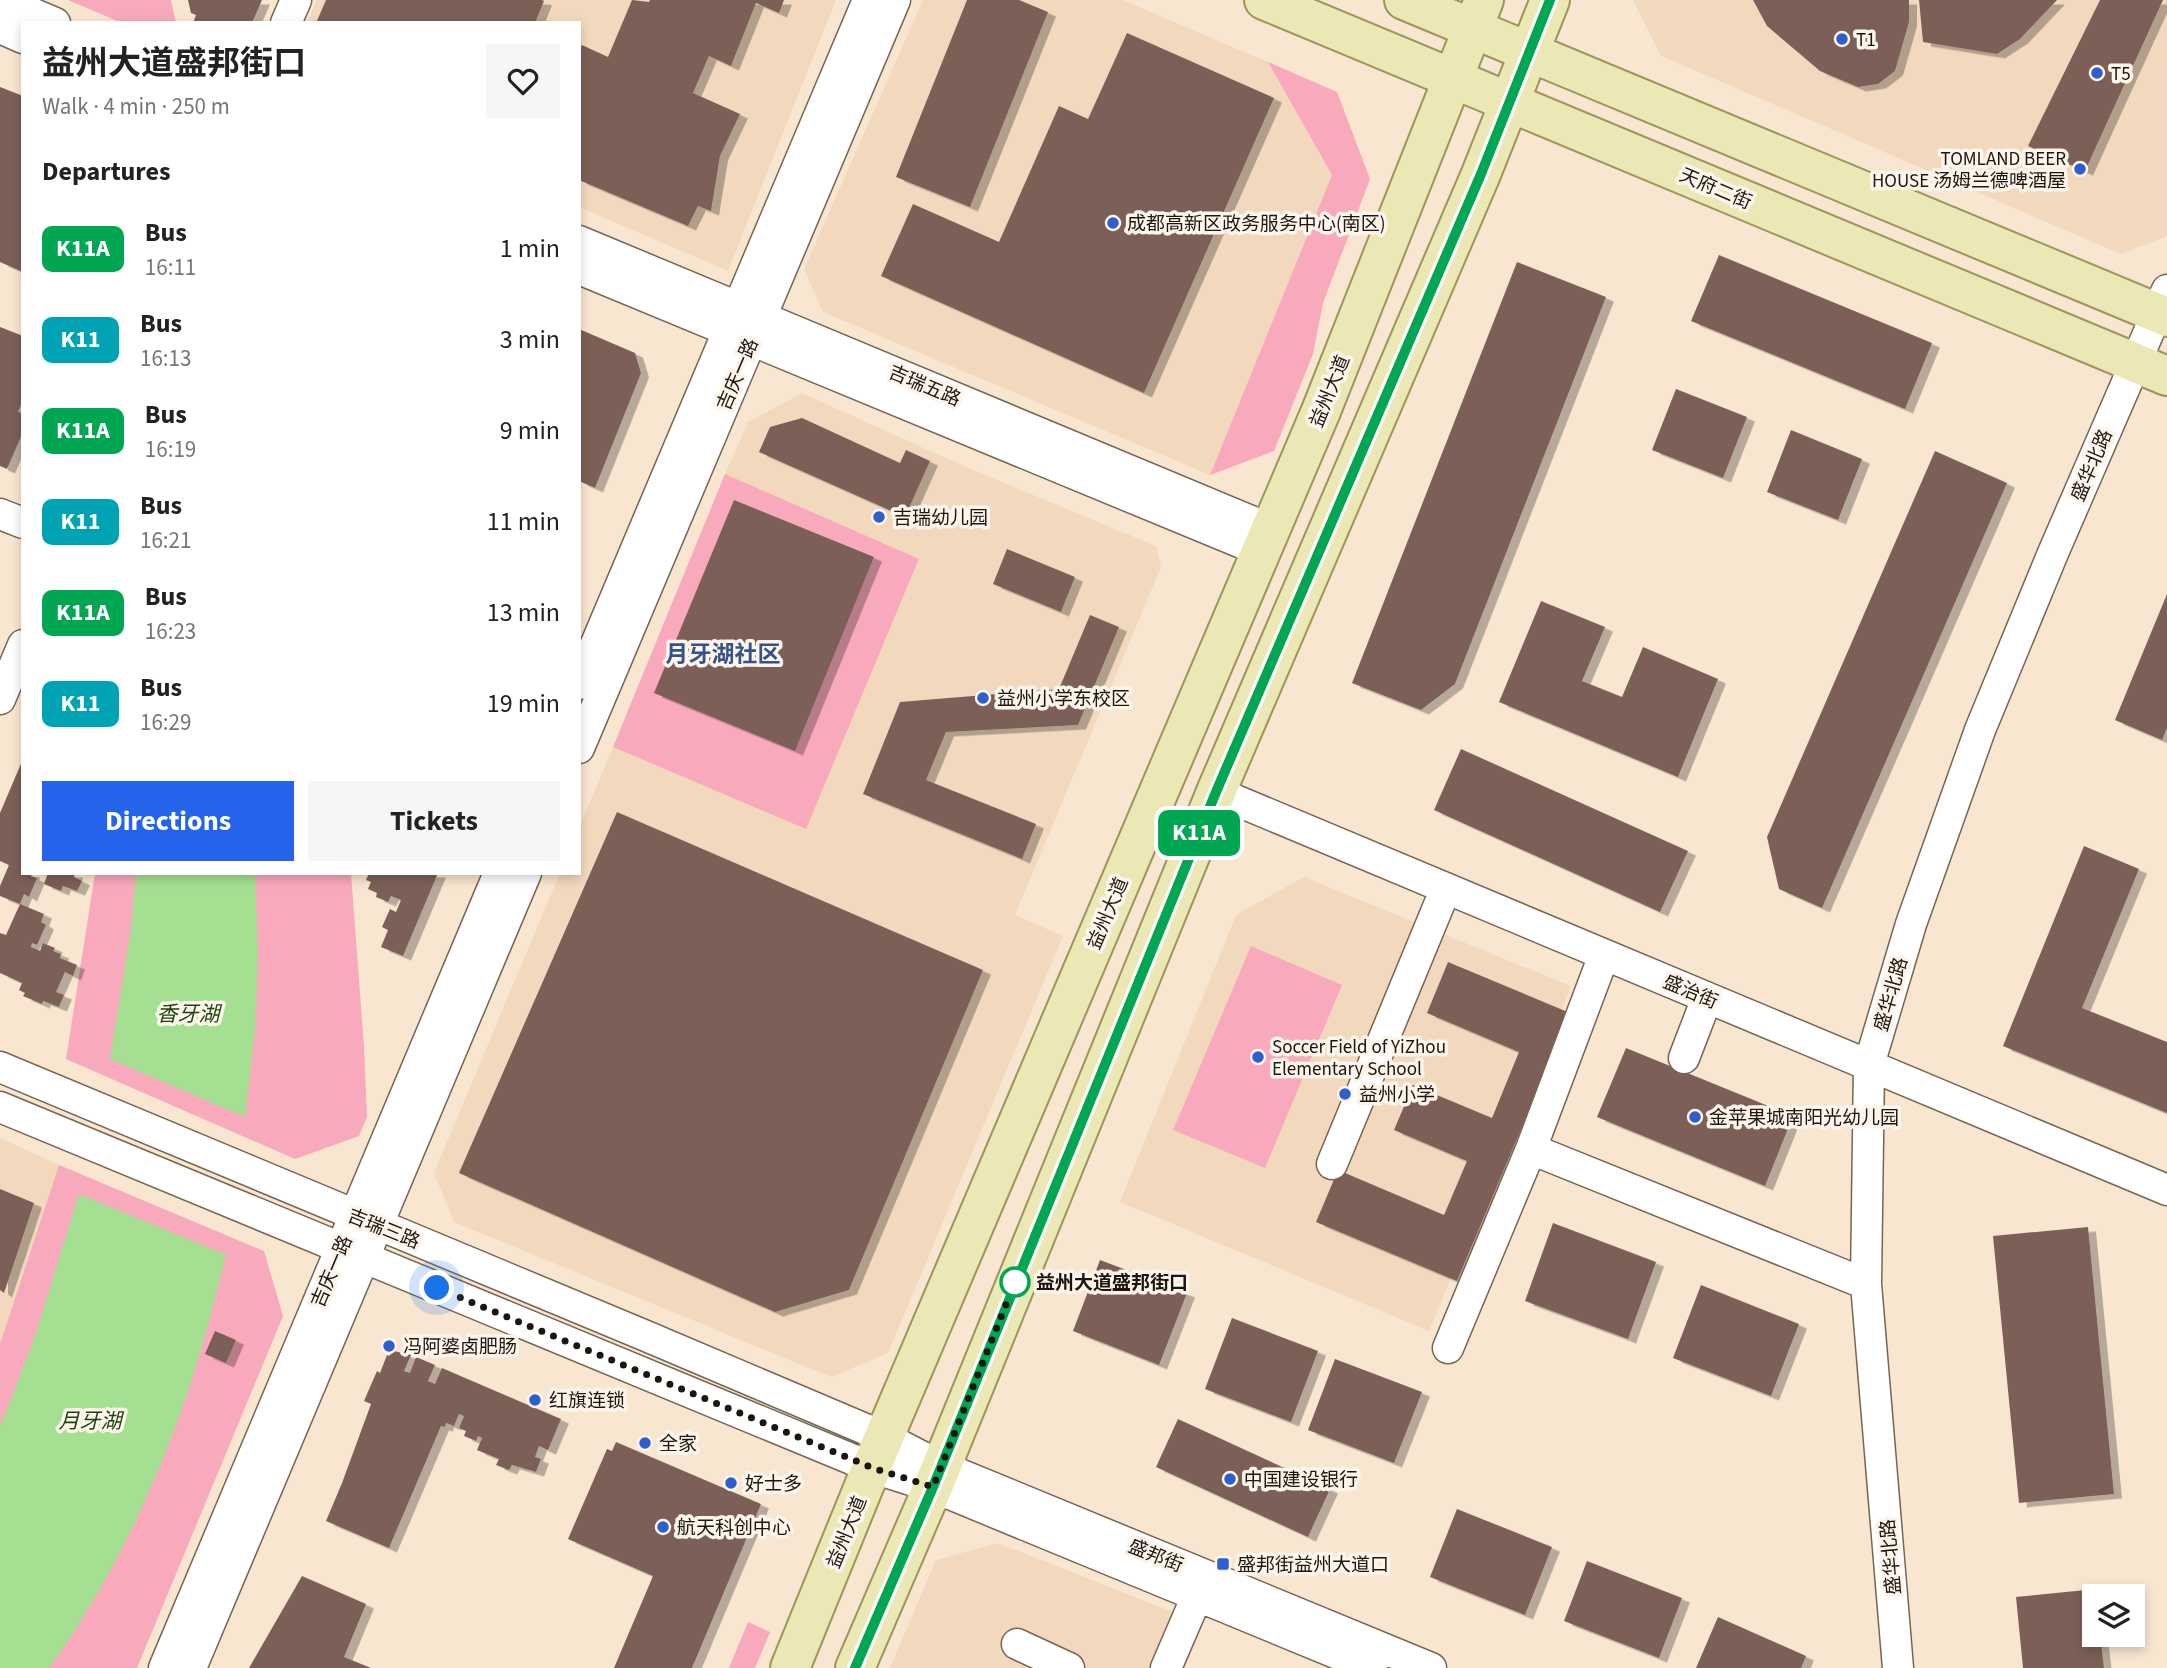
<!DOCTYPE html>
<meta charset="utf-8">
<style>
body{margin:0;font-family:"Source Sans 3","Noto Sans SC",sans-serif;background:#f6f6f6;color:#222;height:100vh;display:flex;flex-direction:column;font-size:26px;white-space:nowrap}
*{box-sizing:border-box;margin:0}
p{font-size:23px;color:#767676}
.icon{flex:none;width:38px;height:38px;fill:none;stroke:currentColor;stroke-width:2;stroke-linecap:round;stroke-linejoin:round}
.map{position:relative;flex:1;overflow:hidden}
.sheet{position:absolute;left:21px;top:21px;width:560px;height:854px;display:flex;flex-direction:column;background:#fff;border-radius:0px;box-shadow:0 4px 10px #0003}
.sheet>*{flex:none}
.badge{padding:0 14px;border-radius:10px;font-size:24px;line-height:46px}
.tools{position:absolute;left:2082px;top:1584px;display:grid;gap:14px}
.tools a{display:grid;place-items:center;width:63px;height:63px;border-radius:0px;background:#fff;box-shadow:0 4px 10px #0003;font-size:35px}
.you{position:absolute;width:35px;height:35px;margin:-18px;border:5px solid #fff;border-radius:50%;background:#1a73e8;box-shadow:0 0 0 10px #1a73e833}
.map>.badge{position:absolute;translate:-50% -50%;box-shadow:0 0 0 4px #fff}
h2{padding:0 21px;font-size:26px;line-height:63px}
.round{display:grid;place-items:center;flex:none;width:74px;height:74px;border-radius:0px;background:#f6f6f6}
.head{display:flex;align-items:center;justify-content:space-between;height:119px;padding:0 21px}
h1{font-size:33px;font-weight:700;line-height:52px}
.cta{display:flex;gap:14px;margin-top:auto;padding:14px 21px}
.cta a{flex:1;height:80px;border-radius:0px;background:#2563eb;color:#fff;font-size:28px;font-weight:700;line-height:80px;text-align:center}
.cta a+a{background:#f6f6f6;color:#222}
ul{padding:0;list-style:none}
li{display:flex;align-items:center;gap:21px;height:91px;padding:0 21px}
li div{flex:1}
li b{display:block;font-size:26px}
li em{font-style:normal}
li .badge{min-width:77px;font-weight:700;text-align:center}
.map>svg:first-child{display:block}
</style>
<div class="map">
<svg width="2167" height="1668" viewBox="0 0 2167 1668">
<defs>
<filter id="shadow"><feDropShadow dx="8" dy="4.5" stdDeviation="0" flood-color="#0004"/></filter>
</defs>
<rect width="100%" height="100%" fill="#f9e6d0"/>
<path fill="#f2d9bd" d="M317,0H836L728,271L579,207V23H307Z
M923,0H1123L1268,62L1332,175L1210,475L823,312L804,269Z
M1633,0H2167V236L2121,254L1661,56Z
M802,393L959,464L1156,546L1161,567L1015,915L1063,936L888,1353L831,1377L454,1222L434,1173L560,873H579V828L613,747L806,828L919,560L725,474L748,422Z
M1304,877L1571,986L1429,1331L1120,1202L1236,915Z
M0,1138L59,1165L0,1344Z
M998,1543L1203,1624L1185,1668H890L936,1560Z"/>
<path fill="#f8a9bc" d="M68,0H171L176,23H122Z
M1268,62L1337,92L1370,179L1323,303L1313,354L1274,451L1210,475L1332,175Z
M725,474L919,559L806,829L613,747Z
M95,873H351L364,1047L367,1117L359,1136L295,1159L66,1059Z
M1251,946L1342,985L1265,1168L1173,1130Z
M59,1165L264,1251L283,1316L137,1668H0V1344Z
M748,1622L770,1632L755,1668H729Z"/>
<path fill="#a5e092" d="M136,873H255L258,955L255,1031L245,1117L110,1059L131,928Z
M79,1194L226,1255C213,1304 201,1355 184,1403C151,1496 107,1588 49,1668H0V1427L34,1339Z"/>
<path fill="#7b6159" filter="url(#shadow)" d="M188,0H262L252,23H193L196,15L191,13Z
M326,0H542L544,1L535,23H316Z
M632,0L649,2L650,0H784L779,13L756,3L731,66L709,56L693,93L740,114L720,156L711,211L698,206L688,226L579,180V51L582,45L608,57Z
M967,0H1019L1048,12L970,207L896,177Z
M1753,0H1909V22L1895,71L1878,84L1858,87L1820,71L1767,26Z
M1919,0H2057L2020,39L1997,54L1923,42Z
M2100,0H2163L2085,171L2028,146Z
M1127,33L1274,98L1144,393L881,276L913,204L999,242L1059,106L1088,119Z
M0,87L23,96V272L0,262Z
M1719,255L1932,343L1905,409L1691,321Z
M1517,262L1606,297L1455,684L1421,710L1352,683Z
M0,327L23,336V400L18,412L23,413V432L7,469L0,466Z
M579,329L635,353L641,373L595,488L579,481Z
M1676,389L1747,417L1723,478L1652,450Z
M802,418L900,463L906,450L930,461L905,517L759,452L770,427Z
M1791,430L1862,459L1838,520L1767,492Z
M1935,451L2007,483L1822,908L1779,889L1767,837Z
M734,500L874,557L795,751L654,693Z
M1007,549L1075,577L1061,612L993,584Z
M2167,594V728L2162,740L2115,720Z
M1541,601L1605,627L1582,681L1622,697L1643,647L1718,679L1678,777L1499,702Z
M1090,615L1119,627L1078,725L946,732L926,780L1036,824L1022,859L863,794L900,702L1059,689Z
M1461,749L1688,851L1660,912L1434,810Z
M23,759V873H32L31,876L37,878L29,897L24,894L20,904L44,914L41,922L46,925L37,945L32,943L31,947L40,951L43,943L55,948L53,951L61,954L60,958L77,965L73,976L65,972L56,992L64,995L59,1007L43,1001L42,1004L23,996L25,993L19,990L22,983L0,973V933L6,935L20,904L0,896V886L9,865L0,861V813Z
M617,812L983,970L849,1290L775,1312L459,1173Z
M2084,846L2139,869L2082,1008L2167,1042V1113L2003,1046Z
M48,873H75L74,877L82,881L77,891L63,886L61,891L44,884Z
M369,873H438L403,956L381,947L388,930L382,927L390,909L396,912L401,900L391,896L388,902L376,897L377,893L368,889L371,882L366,880Z
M1448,962L1570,1013L1457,1281L1316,1222L1338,1170L1444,1215L1467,1161L1394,1130L1413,1085L1492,1118L1519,1052L1427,1013Z
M1626,1048L1793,1116L1765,1186L1597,1117Z
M0,1189L34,1203L4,1293L0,1290Z
M1553,1223L1656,1262L1628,1339L1525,1301Z
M2088,1227L2114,1494L2019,1503L1993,1236Z
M1100,1260L1187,1293L1159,1365L1073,1331Z
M1701,1285L1799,1324L1771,1396L1673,1358Z
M1232,1318L1318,1351L1291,1422L1205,1389Z
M215,1331L236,1340L226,1363L205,1354Z
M394,1351L411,1355L404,1371L410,1373L416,1357L435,1365L428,1381L435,1384L442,1368L561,1419L548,1450L539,1446L535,1457L541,1459L536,1472L512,1465L509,1470L496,1465L499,1459L477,1450L482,1438L478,1436L476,1441L464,1436L466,1431L459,1428L464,1416L459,1414L454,1426L446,1423L445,1427L441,1426L389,1548L326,1521L342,1483L371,1404L364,1401L377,1371L380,1373L387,1355L389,1356Z
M1335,1359L1422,1392L1394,1463L1308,1430Z
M1178,1419L1330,1489L1308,1537L1156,1467Z
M616,1442L761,1504L692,1668H614L653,1576L568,1539L607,1449L612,1451Z
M1457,1509L1552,1547L1525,1615L1430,1577Z
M1587,1561L1682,1598L1659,1658L1564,1621Z
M302,1576L366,1604L344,1657L371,1668H249Z
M2096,1589L2095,1634H2100L2104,1668H2023L2016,1597Z
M1718,1617L1806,1656L1801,1668H1696Z"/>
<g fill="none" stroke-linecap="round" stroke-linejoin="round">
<g stroke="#766552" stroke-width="33">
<path id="minor" d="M1,0L55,23
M286,23L296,0
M0,28L23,38
M579,241L1270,529
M579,269L1261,551
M0,514L23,523
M579,684L868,0
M0,699L23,645
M579,748L895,0
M1216,792L2167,1190
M1684,1058L1707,998
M0,1067L646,1336L884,1437L940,1466L1431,1668
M0,1107L873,1468L933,1487L1372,1668
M1531,1149L1866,1284
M1332,1164L1446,888
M1448,1348L1531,1149L1604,955
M1017,1644L1069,1668
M164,1668L499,873
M191,1668L526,873
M1166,1668L1197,1596
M1898,1668L1866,1284L1869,1065L1911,924L1980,730L2053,553L2167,290"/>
</g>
<g stroke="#9c955a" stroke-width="42">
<path id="major" d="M1264,0L2167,376
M1404,0L2167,317
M790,1668L884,1437L1321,411L1484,0
M855,1668L933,1487L1216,792L1481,174L1550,0"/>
</g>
<use href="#minor" stroke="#fff" stroke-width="30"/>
<use href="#major" stroke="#ece8b5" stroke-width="38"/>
</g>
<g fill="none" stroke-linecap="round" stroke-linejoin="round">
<g stroke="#fff" stroke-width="16">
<path id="line" d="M855,1668L933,1487L1216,792L1481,174L1550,0"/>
</g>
<use href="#line" stroke="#00a651" stroke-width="10"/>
<path stroke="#1d160f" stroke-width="7" stroke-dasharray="0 12.6" d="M437,1288L873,1468L933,1487L1015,1282"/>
</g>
<g fill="#2e5fce" stroke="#fdf5ec" stroke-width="2.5">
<circle cx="1842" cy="39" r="7"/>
<circle cx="2097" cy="73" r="7"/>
<circle cx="2080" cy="169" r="7"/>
<circle cx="1113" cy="223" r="7"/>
<circle cx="879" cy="517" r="7"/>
<circle cx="983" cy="698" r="7"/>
<circle cx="1258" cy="1057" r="7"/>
<circle cx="1345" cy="1094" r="7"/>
<circle cx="1695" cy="1117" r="7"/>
<circle cx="389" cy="1346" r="7"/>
<circle cx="535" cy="1400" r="7"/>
<circle cx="645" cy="1443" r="7"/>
<circle cx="1230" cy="1479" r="7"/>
<circle cx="731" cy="1483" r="7"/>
<circle cx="663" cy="1527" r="7"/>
<rect x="1216" y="1557" width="14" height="14" rx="3.5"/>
</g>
<circle fill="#fff" stroke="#00a651" stroke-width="3.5" cx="1015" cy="1282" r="14"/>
<g text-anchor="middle" stroke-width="7" stroke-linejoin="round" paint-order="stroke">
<g font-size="19" fill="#1d160f" stroke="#fdf5ec" text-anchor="start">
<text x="1856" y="46">T1</text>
<text x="2111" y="80">T5</text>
<text x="2066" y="165" text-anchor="end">TOMLAND BEER<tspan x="2066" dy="22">HOUSE 汤姆兰德啤酒屋</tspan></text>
<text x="1127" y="230">成都高新区政务服务中心(南区)</text>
<text x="893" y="524">吉瑞幼儿园</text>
<text x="997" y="705">益州小学东校区</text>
<text x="1272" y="1053">Soccer Field of YiZhou<tspan x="1272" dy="22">Elementary School</tspan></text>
<text x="1359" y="1101">益州小学</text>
<text x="1709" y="1124">金苹果城南阳光幼儿园</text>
<text x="403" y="1353">冯阿婆卤肥肠</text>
<text x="549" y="1407">红旗连锁</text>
<text x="659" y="1450">全家</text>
<text x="1244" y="1486">中国建设银行</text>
<text x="745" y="1490">好士多</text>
<text x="677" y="1534">航天科创中心</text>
<text x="1237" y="1571">盛邦街益州大道口</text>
</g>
<g font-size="19" fill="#1d160f" stroke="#fdf5ec">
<text transform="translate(1716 188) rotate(23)" y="7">天府二街</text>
<text transform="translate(737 374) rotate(-67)" y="7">吉庆一路</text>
<text transform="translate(925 385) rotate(23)" y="7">吉瑞五路</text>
<text transform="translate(1329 391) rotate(-68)" y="7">益州大道</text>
<text transform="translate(2091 465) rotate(-67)" y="7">盛华北路</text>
<text transform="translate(1107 913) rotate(-67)" y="7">益州大道</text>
<text transform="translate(1691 991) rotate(23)" y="7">盛治街</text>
<text transform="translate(1890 994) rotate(-74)" y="7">盛华北路</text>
<text transform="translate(384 1228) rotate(22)" y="7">吉瑞三路</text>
<text transform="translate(331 1271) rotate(-67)" y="7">吉庆一路</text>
<text transform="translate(846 1532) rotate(-68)" y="7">益州大道</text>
<text transform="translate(1156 1555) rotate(22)" y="7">盛邦街</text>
<text transform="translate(1890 1557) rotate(-95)" y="7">盛华北路</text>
</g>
<g font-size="19" font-weight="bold" fill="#1d160f" stroke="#fdf5ec" text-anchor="start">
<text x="1036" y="1289">益州大道盛邦街口</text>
</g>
<g font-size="21" font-style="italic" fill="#1d430f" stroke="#fdf5ec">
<text x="188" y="1021">香牙湖</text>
<text x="90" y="1428">月牙湖</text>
</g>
<g font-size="23" font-weight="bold" fill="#36528b" stroke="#fdf5ec">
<text x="723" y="662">月牙湖社区</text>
</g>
</g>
</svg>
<div class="tools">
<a><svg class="icon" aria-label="layers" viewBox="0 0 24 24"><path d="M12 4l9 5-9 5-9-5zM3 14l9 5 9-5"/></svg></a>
</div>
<div class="you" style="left:437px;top:1288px"></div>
<b class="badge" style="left:1199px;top:833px;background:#00a651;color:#fff">K11A</b>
<section class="sheet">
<div class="head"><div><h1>益州大道盛邦街口</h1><p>Walk · 4 min · 250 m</p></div><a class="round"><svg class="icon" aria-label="heart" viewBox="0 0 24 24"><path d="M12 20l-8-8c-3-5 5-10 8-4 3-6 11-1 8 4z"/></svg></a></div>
<h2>Departures</h2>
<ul>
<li><span class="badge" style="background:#00a651;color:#fff">K11A</span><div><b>Bus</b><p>16:11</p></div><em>1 min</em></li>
<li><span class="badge" style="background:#00a3b4;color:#fff">K11</span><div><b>Bus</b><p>16:13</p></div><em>3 min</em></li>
<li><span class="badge" style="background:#00a651;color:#fff">K11A</span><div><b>Bus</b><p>16:19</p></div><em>9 min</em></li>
<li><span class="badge" style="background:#00a3b4;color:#fff">K11</span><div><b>Bus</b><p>16:21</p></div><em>11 min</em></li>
<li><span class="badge" style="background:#00a651;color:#fff">K11A</span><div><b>Bus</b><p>16:23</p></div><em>13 min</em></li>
<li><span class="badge" style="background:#00a3b4;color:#fff">K11</span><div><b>Bus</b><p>16:29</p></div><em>19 min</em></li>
</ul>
<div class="cta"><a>Directions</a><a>Tickets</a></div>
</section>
</div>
